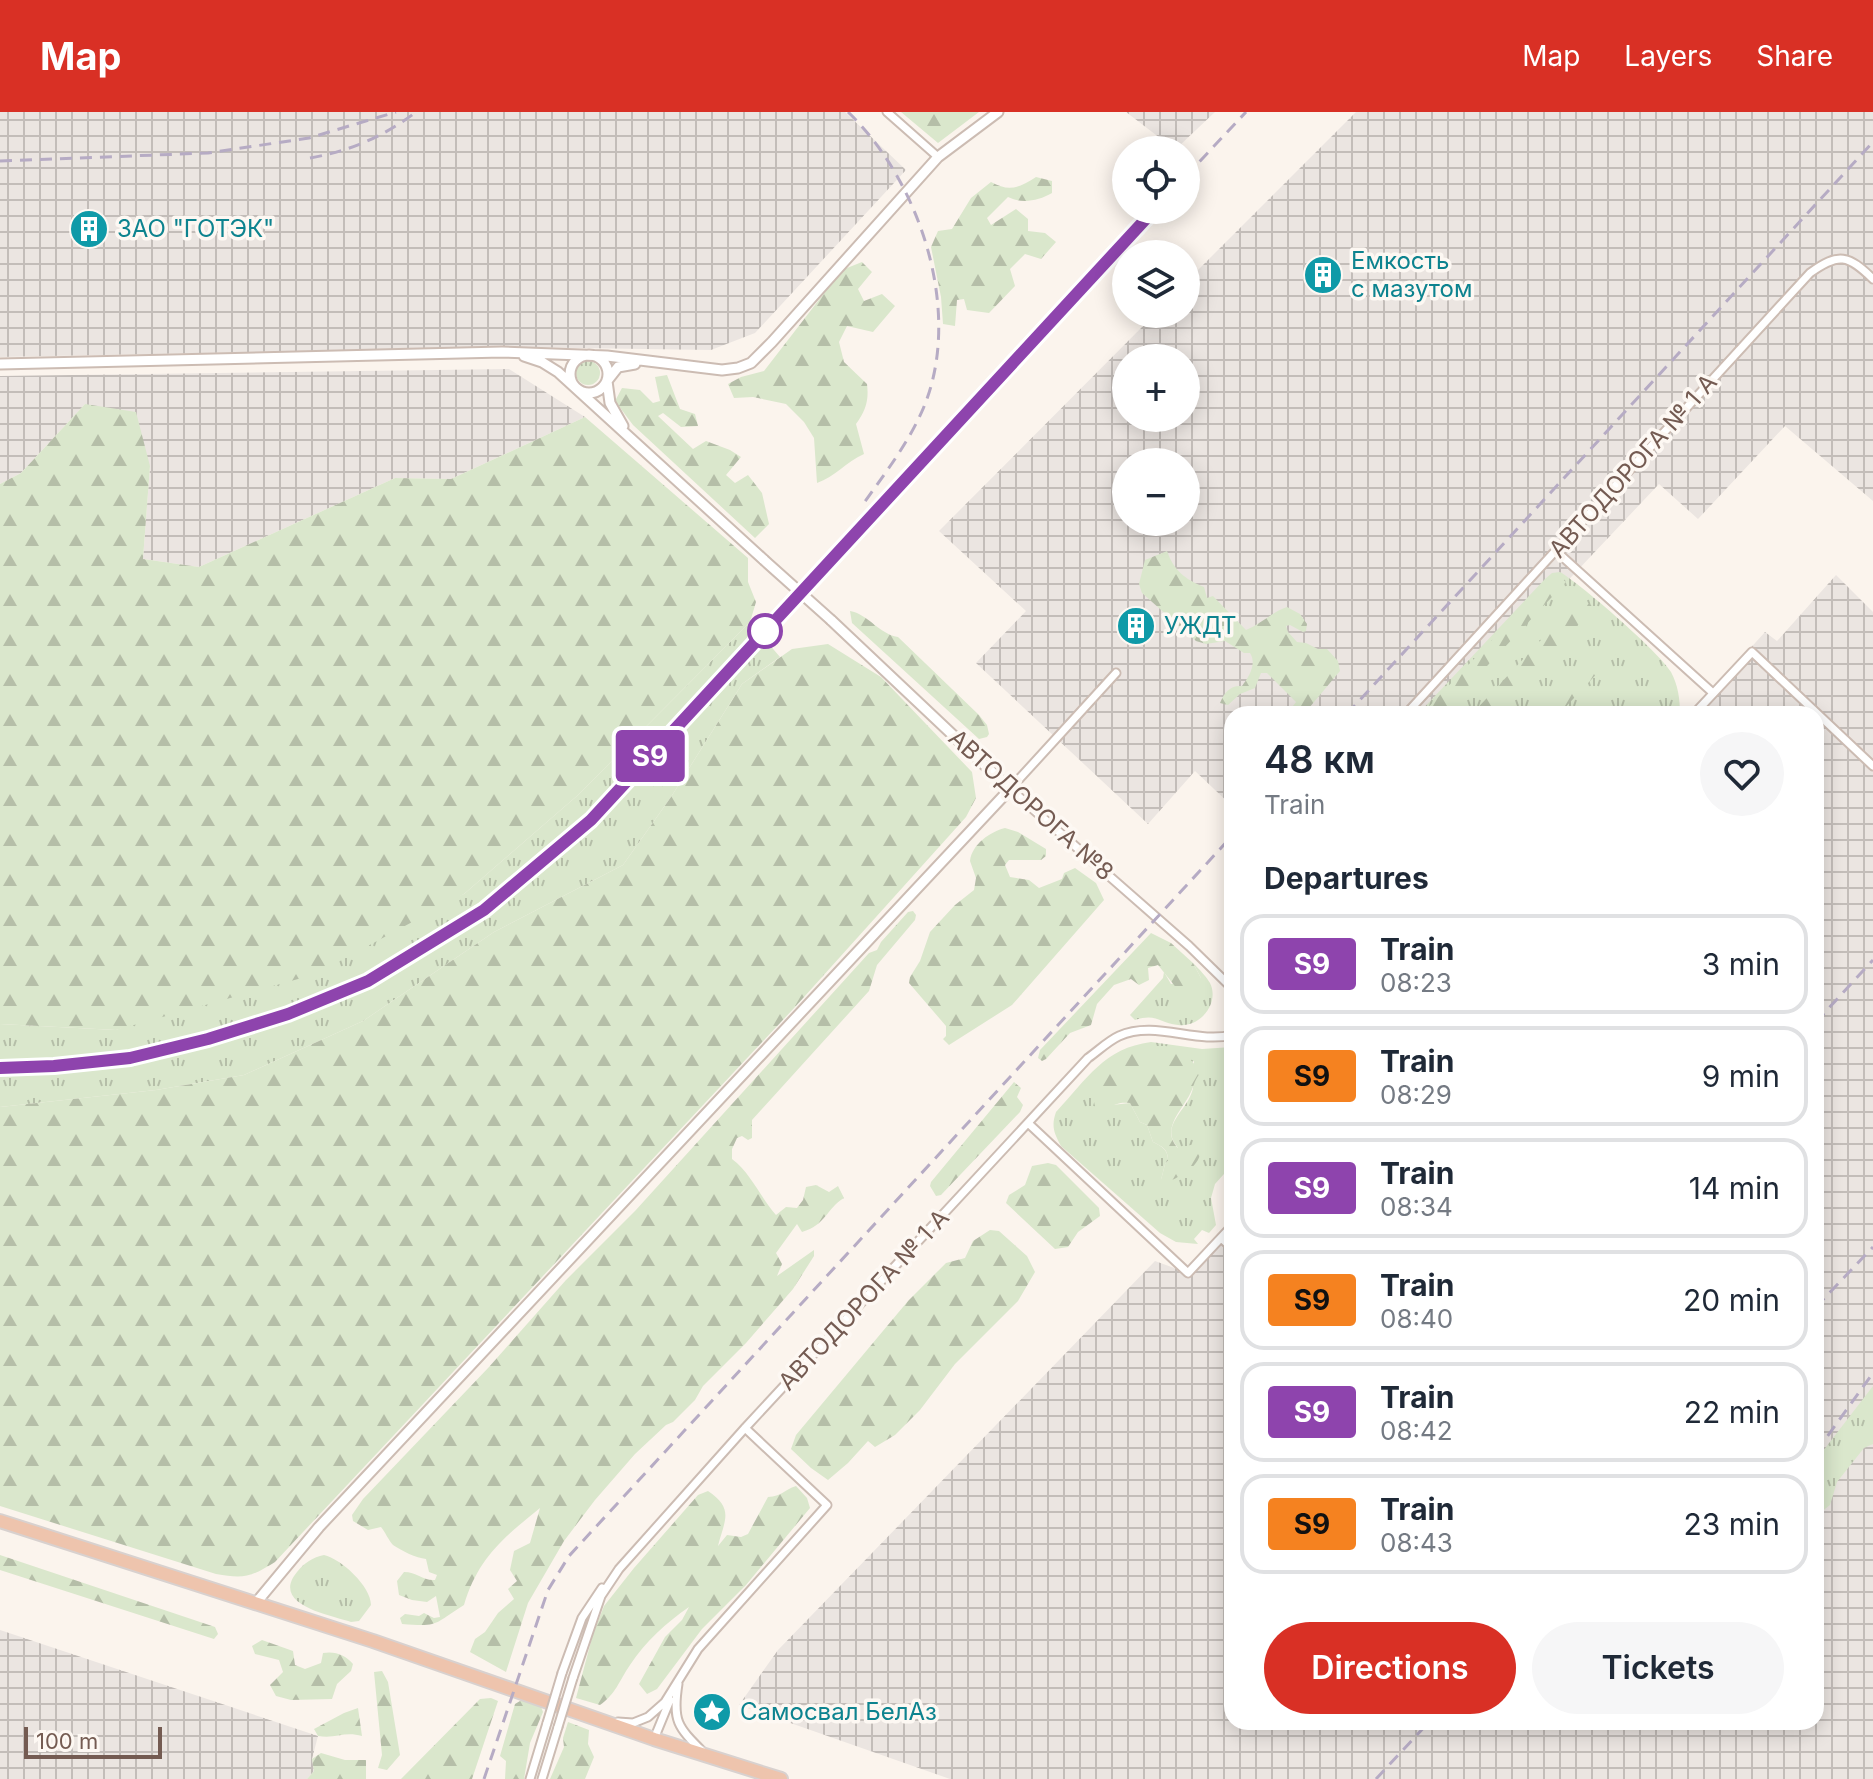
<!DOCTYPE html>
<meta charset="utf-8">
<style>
body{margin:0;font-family:Inter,sans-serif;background:#f6f6f7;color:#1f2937;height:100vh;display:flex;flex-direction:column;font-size:30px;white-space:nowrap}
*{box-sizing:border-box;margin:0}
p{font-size:26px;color:#747a83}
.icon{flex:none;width:44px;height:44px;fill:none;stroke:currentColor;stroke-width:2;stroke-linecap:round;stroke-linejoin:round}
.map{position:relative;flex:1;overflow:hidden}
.panel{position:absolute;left:1224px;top:594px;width:600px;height:1024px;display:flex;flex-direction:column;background:#fff;border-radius:24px;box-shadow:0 4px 20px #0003}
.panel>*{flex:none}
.badge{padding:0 16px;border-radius:6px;font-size:28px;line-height:52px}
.tools{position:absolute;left:1112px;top:24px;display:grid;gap:16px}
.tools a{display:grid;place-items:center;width:88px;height:88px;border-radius:50%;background:#fff;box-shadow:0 4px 20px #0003;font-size:40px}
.scale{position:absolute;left:24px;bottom:20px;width:138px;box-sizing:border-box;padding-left:8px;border:4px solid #745b52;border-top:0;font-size:22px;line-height:28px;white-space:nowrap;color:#745b52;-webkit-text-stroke:6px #fdf8f3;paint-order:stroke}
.map>.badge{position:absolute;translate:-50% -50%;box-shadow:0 0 0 4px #fff}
h2{padding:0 40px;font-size:30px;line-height:72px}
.round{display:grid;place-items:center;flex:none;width:84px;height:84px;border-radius:42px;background:#f6f6f7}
.headline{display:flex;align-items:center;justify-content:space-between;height:136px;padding:0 40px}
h1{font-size:38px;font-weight:600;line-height:60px}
.primary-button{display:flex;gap:16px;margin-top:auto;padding:16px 40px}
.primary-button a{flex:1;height:92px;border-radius:48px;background:#d93025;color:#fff;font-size:32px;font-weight:600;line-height:92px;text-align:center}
.primary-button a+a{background:#f6f6f7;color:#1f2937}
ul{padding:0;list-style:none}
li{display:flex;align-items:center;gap:24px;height:100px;margin:0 16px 12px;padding:0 24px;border:4px solid #e0e1e3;border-radius:24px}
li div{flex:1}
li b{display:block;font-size:30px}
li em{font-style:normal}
li .badge{min-width:88px;font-weight:700;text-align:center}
header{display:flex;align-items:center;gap:48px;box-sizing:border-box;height:112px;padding:0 40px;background:#d93025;color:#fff}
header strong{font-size:38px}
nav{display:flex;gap:44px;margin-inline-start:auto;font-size:28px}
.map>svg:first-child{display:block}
</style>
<header>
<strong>Map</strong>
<nav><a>Map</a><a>Layers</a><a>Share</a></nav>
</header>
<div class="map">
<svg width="1873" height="1667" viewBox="0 0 1873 1667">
<defs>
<pattern id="industrial-grid" width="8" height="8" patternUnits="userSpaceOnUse" patternTransform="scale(2)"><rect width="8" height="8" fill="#ebe5e1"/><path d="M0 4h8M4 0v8" fill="none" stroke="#c3bdb9"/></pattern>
<pattern id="grass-tufts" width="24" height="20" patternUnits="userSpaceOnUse" patternTransform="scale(2)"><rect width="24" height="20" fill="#dae7cc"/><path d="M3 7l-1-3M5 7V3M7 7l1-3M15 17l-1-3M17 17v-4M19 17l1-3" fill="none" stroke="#b5bea8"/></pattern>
<pattern id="forest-firs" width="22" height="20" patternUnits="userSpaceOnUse" patternTransform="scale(2)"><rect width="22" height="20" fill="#dae7cc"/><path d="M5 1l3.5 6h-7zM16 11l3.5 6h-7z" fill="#b5bea8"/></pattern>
</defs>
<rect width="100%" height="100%" fill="#fbf4ed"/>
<path fill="url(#industrial-grid)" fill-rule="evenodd" d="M0,0H845L906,58L755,221L711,238L504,235L0,245Z
M1126,0H1215L1178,35L1173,36Z
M1356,0H1873V389L1785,314L1698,407L1659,372L1442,602H1232V694L1195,659L1148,712L976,551L1026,499L939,419L1155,202H1186V170ZM1126,246H1186V306H1126ZM1126,350H1186V410H1126Z
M509,257L585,305L451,367L395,366L199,455L143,447L150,354L85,292L21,361L0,372V264Z
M1836,463L1873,500V1667H950L739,1593L778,1538L1155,1149L1188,1161L1232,1113V1610H1816V602H1691L1765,520L1777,529Z
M0,1518L318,1624L312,1647L314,1659L307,1667H0Z"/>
<path fill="url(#grass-tufts)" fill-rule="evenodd" d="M576 261a12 12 0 1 1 24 0a12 12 0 1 1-24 0Z
M1560,460C1582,473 1659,540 1671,560C1678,573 1680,587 1680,602H1418L1545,467L1552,461Z
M750,510L780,545L742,572L671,685L623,753L494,820L363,909L244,963L156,978L0,995V912L116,918L464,782L578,683Z
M1193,851C1199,857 1206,864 1210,871C1220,891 1200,916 1178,913C1159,911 1157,901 1135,908L1130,903L1163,866L1164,860L1171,872L1201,866Z
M1151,930L1202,937L1232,935V1053L1215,1072L1211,1086L1216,1113L1209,1121L1202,1118L1194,1127L1198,1132L1176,1130L1160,1121L1061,1034C1054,1021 1051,1014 1056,1000C1087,967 1104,936 1151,930ZM1194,949C1193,958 1194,968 1193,976C1189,998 1158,1013 1178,1036L1161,1068L1165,1052L1168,1049C1168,1038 1163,1035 1153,1030L1147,1013L1140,1010L1130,991L1112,993Z
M1873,1274V1332L1864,1336L1837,1370L1830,1393L1816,1404V1348Z
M324,1443C341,1447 371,1474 371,1493L359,1509L351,1510C330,1503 270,1493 297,1460C304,1451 313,1445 324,1443Z"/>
<path fill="url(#forest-firs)" d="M901,0H979L938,31Z
M1036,65L1052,69V81C1038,89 1022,92 1008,85L987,106L991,113L1016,97L1028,107V119L1045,121L1056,130L1041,147L1025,142L1010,157L1015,174L989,201L967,198L964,187L957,188L955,214L943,212L941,185L931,135L938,119L952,117L971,86L991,70C1009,80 1019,76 1036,65Z
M862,150L872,160L858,177L864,189L882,182L895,194L873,220L847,214L839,230L844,250L867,272C869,288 866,298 856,312L864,342C846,350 835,365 817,371L814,326L804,310L786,292L753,285L734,286L728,272L741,265L764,259L842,158Z
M667,263L680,297L695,302L698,314L681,315L663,301L658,304L693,337L706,329L730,338L741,345L726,363L735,371L748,363L762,381L769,412L755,426L633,313L615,289L622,276L640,278L653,291L660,289L655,265Z
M85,292L136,300L150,354L143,447L199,455L395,366L451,367L585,305L748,446V470L756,490L750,510L578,683L464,782L316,862L116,918L0,912V372L21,361Z
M1167,439C1174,459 1185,467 1204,475L1207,486L1213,484L1246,518C1261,512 1272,500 1287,495L1300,502L1307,512L1306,519L1303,520L1290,513L1286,514L1288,520L1297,530L1306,531L1318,537H1327L1338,549L1340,559L1304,602H1287L1296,590L1267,561H1261L1255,576L1240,582L1228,593L1220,591C1224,581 1230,573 1242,574C1249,565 1257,552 1250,541H1244L1225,529L1206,532L1196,529L1142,481L1139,472L1145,448Z
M1555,461L1566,470L1442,602H1422Z
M1581,485L1594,496L1496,602H1472Z
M850,499C868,502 879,522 898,525L979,603L987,613L989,622L987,625L979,627L852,511Z
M1615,526L1621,536L1559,602H1543Z
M828,532L881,565L972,660L976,686L966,705L795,895L275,1450C251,1465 244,1467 216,1462L0,1394V995L156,978L244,963L363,909L494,820L623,753L671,685L742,572L792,537Z
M1005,716L1018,720L1046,737V744L1041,748H1009L1005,753L1010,765L1029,768L1039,776L1062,767L1064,761L1075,756L1096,771L1104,788L1012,893L949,933L943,927L946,924V914L909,871L910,865L920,849L930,820L955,793L974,778L976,766L970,749C972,732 990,720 1005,716Z
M913,799L916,803L915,808L877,853L869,879L752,1008V1026L748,1028L742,1024L737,1026L732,1037V1047C751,1061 760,1085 776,1103L786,1095L797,1096L803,1088L806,1075L816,1073L829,1080L838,1074L844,1086C826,1097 826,1113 802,1120L797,1112L776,1141L782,1152L777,1164L814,1138V1144L793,1177L746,1231L703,1274L695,1288L673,1310L666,1313L635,1342L595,1388L564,1429L528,1491L506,1560L470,1540L475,1527L485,1520L498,1501L514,1487L508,1477L517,1469L510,1458L514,1439L530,1431L540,1396C503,1426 478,1446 464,1493C433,1512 441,1515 402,1512L400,1506L405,1502L419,1504L424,1501L434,1506L440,1505L436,1484L427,1490L412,1488L399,1483L397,1469L404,1460C417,1460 423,1469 435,1468L437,1463L429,1460L426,1447C416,1446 402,1439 393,1433C389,1429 385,1420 381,1415L368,1418L353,1409L352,1403L363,1387L489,1255L566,1168L635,1099L869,841L877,838L881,830L908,800Z
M1151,821L1171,831L1193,851L1201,866C1197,879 1190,879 1178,878L1158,853L1148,856L1149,868L1139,873L1131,867L1114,873L1097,892L1091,913L1070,921L1046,947L1042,949L1038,946L1040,938Z
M1156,934C1178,937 1189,941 1200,961C1193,971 1194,975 1189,984C1180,1000 1161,1018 1178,1036L1195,1032L1201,1039C1198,1057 1179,1065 1163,1072L1161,1068L1165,1052L1168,1049C1168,1037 1163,1035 1153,1030L1147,1013L1140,1010L1130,991C1119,990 1113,992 1106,1000H1096L1092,979C1112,949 1117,937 1156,934Z
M1014,970L1021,976L1017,985L1023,993L1020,1000L941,1083L936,1084L930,1074L931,1070Z
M1048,1051L1056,1053L1099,1096L1100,1104L1078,1120L1068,1135L1055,1137L1006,1091L1009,1083L1025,1073L1032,1054Z
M990,1118L999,1119L1027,1144L1035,1160L1018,1189L955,1252L920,1298L895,1323L875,1335L868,1329L848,1351L828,1368L811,1356L791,1337L796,1323L908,1189L946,1151L965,1146L973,1129Z
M796,1374L807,1386L810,1396L746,1473L702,1517L657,1577L647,1582L639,1572L665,1525L682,1508L689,1495C666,1511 646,1529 630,1553C619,1569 616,1582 600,1593L576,1586L593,1522L604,1494L634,1456L698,1383L708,1379C735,1397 724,1409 718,1434L727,1423L741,1425L748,1422L768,1385C782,1384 784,1378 796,1374Z
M0,1443L215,1515L218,1522L214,1527L0,1458Z
M262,1528L293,1539L295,1553L305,1557L321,1551L323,1541C336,1539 345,1543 353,1552L351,1559L337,1572L332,1587L291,1588L276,1584L270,1573L283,1560L279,1548L255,1542L252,1534Z
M382,1559L388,1570L400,1643L387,1658L378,1656L382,1643L374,1560Z
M491,1586L498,1589L472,1667H401L480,1587Z
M525,1586L540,1592L543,1600L530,1631L524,1667H505L506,1649L500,1644L515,1592Z
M358,1596L362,1624C344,1619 336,1627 318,1624L314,1617L344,1601Z
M568,1610L589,1618L588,1632L594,1645L585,1667H550L564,1635L563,1626Z
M321,1641L345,1648H366V1667H307L314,1659L312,1647Z"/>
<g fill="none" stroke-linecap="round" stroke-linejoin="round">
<g stroke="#ccbcb3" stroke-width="11">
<path id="minor" d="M887,0L938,45
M1556,439L1713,581
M1116,561L1010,677L1189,834L1232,876
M1406,602L1810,161C1839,140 1848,143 1873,167
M1694,602L1752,540L1873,654
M1028,1011L1188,1161L1232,1114
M1221,1126L1232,1136
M562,1561L582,1506L602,1476
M573,1566L601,1484L619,1457L745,1316L1088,946C1098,939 1108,929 1119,924C1155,908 1196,932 1232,923
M678,1572C672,1610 678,1615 704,1641
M618,1610L633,1611L648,1605L665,1590L698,1537L827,1393L745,1316
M654,1627L670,1588
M530,1667L547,1611
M542,1667L558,1615"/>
</g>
<g stroke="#ccbcb3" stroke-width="13">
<path id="tertiary" d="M570 262a19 19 0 1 1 38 0a19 19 0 1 1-38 0Z
M524,244L542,250L558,260L764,448
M0,252L502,240L607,244L722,258L738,256L751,251L772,230L938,45L998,0
M623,314L610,291L607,269L618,255L635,252
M255,1492L319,1415L1010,677L831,508"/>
</g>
<g stroke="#d8d1cf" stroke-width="16">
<path id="trunk" d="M0,1409L373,1529L654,1627L781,1667"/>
</g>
<use href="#minor" stroke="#fff" stroke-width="7"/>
<use href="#tertiary" stroke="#fff" stroke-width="9"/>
<use href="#trunk" stroke="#eec4ad" stroke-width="12"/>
<path stroke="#b6abc4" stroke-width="3" stroke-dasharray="12 8" stroke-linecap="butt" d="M848,0C920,69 964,201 923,297C908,332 883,364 861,395
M310,46C350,39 383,25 416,0
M0,49L208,41L309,26L396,0
M1186,64L1246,0
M1347,602L1873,30
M1816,910L1873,848
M0,956L54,954L130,946L208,927L288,902L368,869L484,798L591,708L1155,98
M1816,1195L1873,1135
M1816,1340L1873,1261
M484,1667L548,1478L569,1444L1232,724
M1376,1667L1429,1610"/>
<g stroke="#ccbcb3" stroke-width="11" stroke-linecap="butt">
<path id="minor-bridge" d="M547,1611L562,1561
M558,1615L573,1566"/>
</g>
<g stroke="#ccbcb3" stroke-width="13" stroke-linecap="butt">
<path id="tertiary-bridge" d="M764,448L831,508"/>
</g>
<use href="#minor-bridge" stroke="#fff" stroke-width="7"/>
<use href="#tertiary-bridge" stroke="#fff" stroke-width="9"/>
</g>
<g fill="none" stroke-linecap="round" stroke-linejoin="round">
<g stroke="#fff" stroke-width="18">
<path id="line" d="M0,956L54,954L130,946L208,927L288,902L368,869L484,798L591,708L1154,98"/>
</g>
<use href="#line" stroke="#8e44ad" stroke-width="12"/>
</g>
<defs>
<g id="building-disc" transform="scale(2)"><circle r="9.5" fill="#0f9aa8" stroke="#fdf8f3"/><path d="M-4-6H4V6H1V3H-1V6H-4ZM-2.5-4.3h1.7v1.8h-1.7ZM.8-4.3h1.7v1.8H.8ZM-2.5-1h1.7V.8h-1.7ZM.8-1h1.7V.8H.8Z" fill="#fff"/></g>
<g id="sight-disc" transform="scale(2)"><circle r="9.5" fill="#0f9aa8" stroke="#fdf8f3"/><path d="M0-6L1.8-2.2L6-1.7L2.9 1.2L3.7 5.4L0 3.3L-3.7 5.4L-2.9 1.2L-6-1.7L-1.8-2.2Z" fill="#fff"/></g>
</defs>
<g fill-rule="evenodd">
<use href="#building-disc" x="89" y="117"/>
<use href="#building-disc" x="1323" y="163"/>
<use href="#building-disc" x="1136" y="514"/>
<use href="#sight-disc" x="712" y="1600"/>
</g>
<circle fill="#fff" stroke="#8e44ad" stroke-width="4" cx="765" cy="519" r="16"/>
<g text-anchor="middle" stroke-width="7" stroke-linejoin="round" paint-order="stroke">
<g font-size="24" fill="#0d838f" stroke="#fdf8f3" text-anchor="start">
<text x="117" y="125">ЗАО "ГОТЭК"</text>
<text x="1351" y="157">Емкость<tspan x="1351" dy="28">с мазутом</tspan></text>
<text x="1164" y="522">УЖДТ</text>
<text x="740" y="1608">Самосвал БелАз</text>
</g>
<g font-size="24" fill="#745b52" stroke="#fdf8f3">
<text transform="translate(1633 354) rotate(-48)" y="8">АВТОДОРОГА № 1 А</text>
<text transform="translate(1031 693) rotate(42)" y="8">АВТОДОРОГА №8</text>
<text transform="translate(864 1188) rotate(-47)" y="8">АВТОДОРОГА № 1 А</text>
</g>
</g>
</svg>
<div class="tools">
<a><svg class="icon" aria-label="locate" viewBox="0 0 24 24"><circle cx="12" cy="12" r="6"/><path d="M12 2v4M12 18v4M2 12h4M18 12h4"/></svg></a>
<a><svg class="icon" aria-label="layers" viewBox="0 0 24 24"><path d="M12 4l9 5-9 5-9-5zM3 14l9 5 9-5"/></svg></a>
<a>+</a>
<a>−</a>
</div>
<div class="scale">100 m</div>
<b class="badge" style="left:650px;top:644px;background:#8e44ad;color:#fff">S9</b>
<section class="panel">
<div class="headline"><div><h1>48 км</h1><p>Train</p></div><a class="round"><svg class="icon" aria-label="heart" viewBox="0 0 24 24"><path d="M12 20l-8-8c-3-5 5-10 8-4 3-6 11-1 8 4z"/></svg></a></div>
<h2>Departures</h2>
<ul>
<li><span class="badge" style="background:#8e44ad;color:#fff">S9</span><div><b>Train</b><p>08:23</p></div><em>3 min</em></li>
<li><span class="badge" style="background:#f58220;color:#111">S9</span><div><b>Train</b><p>08:29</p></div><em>9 min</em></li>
<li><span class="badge" style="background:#8e44ad;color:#fff">S9</span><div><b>Train</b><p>08:34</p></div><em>14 min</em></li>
<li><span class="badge" style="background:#f58220;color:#111">S9</span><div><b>Train</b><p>08:40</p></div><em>20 min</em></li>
<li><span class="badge" style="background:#8e44ad;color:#fff">S9</span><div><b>Train</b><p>08:42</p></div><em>22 min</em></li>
<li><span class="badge" style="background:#f58220;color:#111">S9</span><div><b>Train</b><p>08:43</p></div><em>23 min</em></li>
</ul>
<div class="primary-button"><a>Directions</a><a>Tickets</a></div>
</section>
</div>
